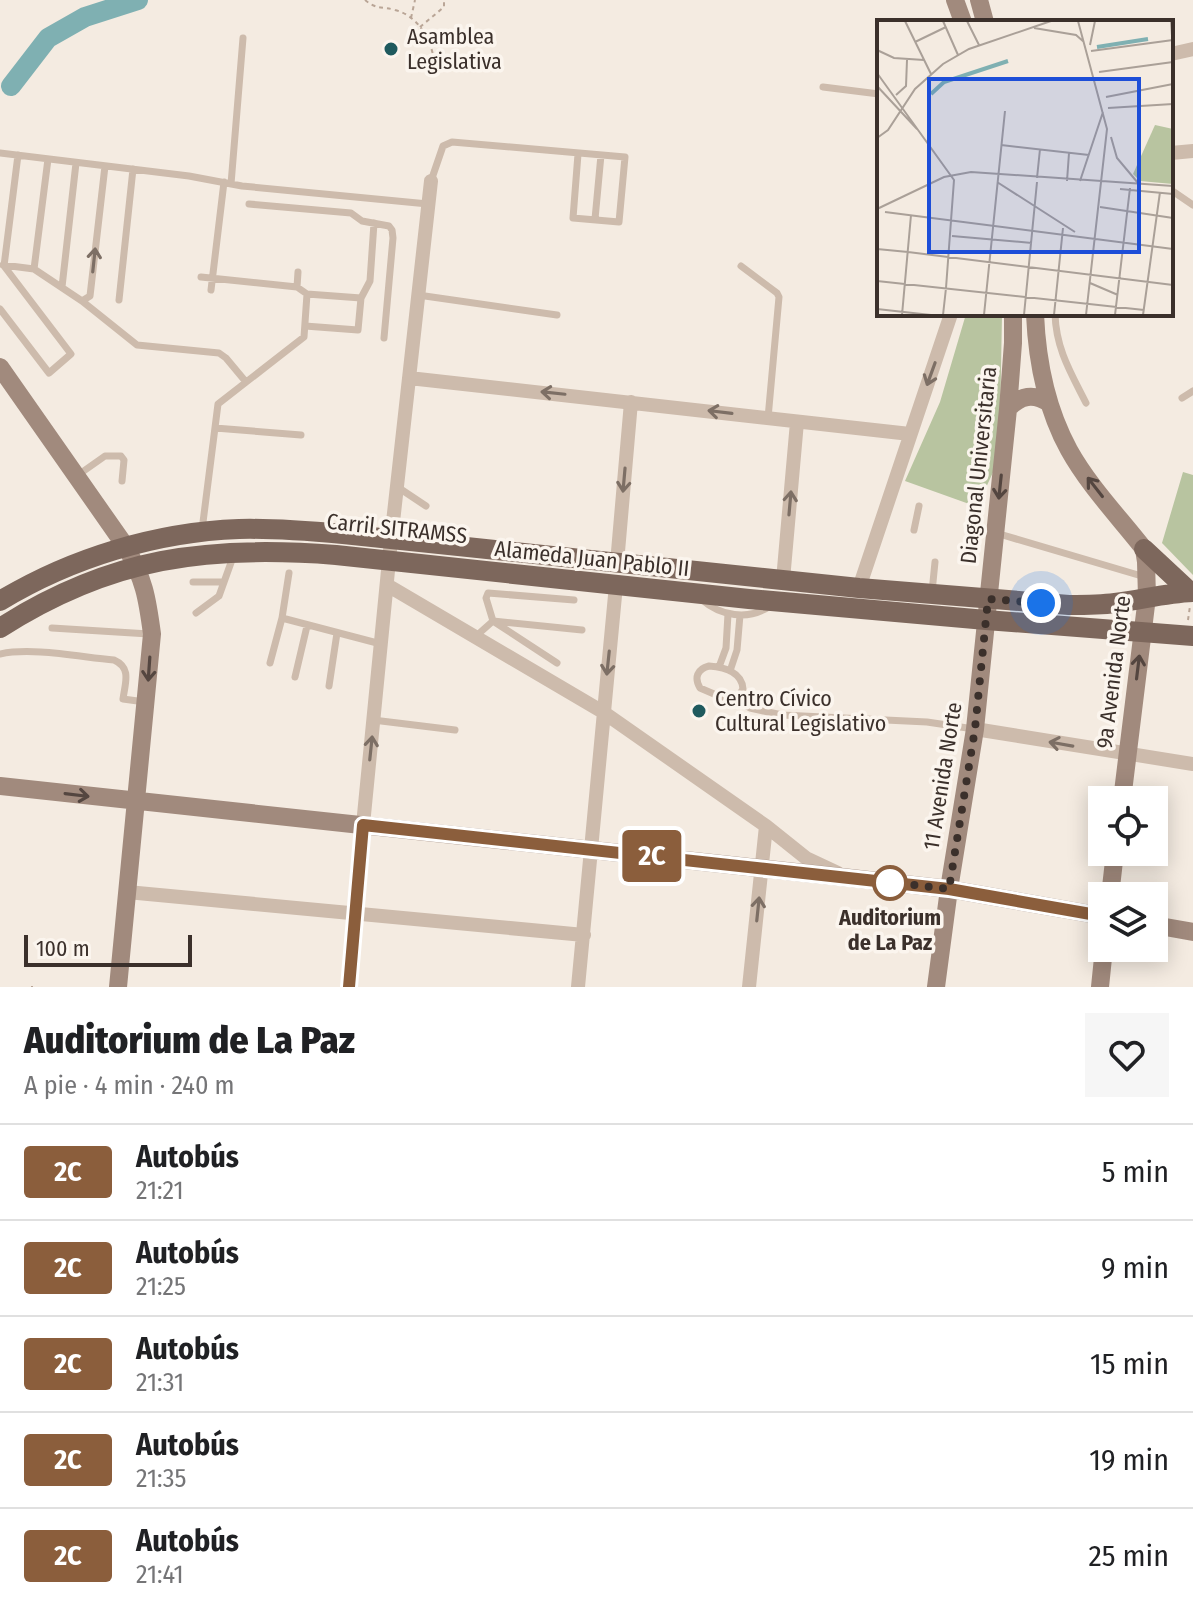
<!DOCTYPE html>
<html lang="es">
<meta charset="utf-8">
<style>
body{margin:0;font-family:"Fira Sans Condensed",sans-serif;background:#f6f6f6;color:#202124;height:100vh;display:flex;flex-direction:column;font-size:30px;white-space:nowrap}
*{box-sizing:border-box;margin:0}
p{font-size:26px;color:#757577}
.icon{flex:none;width:44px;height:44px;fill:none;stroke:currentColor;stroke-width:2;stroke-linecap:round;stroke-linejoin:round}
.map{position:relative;height:987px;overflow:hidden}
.panel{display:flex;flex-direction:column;background:#fff;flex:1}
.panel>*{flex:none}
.badge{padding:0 16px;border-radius:6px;font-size:28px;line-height:52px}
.controls{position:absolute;left:1088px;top:786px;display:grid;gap:16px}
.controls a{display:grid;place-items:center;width:80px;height:80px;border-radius:0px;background:#fff;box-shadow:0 4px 20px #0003;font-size:40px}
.scale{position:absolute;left:24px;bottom:20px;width:168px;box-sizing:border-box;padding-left:8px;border:4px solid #3b302b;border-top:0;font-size:22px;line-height:28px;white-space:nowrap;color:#3b302b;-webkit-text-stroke:6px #fbf5ee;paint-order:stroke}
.you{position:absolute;width:40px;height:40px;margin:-20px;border:6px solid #fff;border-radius:50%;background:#1a73e8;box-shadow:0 0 0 12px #1a73e833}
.map>.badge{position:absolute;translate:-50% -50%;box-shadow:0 0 0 4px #fff}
.round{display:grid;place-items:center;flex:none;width:84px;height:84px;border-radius:0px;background:#f6f6f6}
.overview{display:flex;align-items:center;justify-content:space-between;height:136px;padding:0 24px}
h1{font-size:38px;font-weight:800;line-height:60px}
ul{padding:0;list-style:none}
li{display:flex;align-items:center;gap:24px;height:96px;padding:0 24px;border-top:2px solid #e0e0e0}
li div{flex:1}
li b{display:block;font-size:30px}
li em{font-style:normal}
li .badge{min-width:88px;font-weight:700;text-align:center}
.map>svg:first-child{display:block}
</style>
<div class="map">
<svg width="1193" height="987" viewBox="0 0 1193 987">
<rect width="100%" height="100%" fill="#f4ebe1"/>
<path fill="#b8c4a0" d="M966,314H1002L1000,427L995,468L983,494L978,492L972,505L905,481L940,402Z
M1183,472L1193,475V575L1162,543Z"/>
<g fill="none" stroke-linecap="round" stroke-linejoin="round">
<path stroke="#7fb0b2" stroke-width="20" d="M11,86L48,38L85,17L138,0"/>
<path stroke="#b9a596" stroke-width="2" stroke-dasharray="4 4" stroke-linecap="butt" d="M365,0C377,10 382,6 395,10C418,16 430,38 434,59
M411,18L415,0
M420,27L444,7V0
M1188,620L1190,606
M32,986V987"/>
<path stroke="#cdbbac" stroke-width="7" d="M823,87L879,94
M0,153L189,176L242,186L428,204
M431,181L443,146L452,142L625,157L619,222L573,218L578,154
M231,184L243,38
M1171,190L1193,205
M249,204L351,213L362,221L389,226L392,230L393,238L384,338
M595,219L601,155
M3,265L34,269L82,301L90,296L105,166
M741,266L777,293L779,297L768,418
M34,269L48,159
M201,277L297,287L307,294L361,298
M62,287L76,163
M297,287L298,272
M211,290L224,182
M418,295L557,315
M119,300L133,169
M82,301L137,345L219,353L226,358L246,382
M0,309L49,373L71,354L4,266L18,155
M1055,314C1056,349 1071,373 1086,403
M305,326L358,330L361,298L370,281L374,223
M1182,398L1193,391
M215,428L301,435
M78,475L105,456H121L124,460L122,481
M399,488L426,506
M202,530L218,404L304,337L307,294
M914,530L919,506
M996,533L1145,577
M289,573L282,618L381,644
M193,582H224
M932,592L935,562
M701,599C720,616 748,621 770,606
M196,613L219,596L233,557
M52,628L149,634
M475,637L493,621L582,630
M0,654C32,647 80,657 114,660C132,668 125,683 123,699L145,702
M270,663L282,618
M557,663L493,621L486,598L488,593L574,600
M709,666C724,667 742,672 743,689L736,700H728L700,688C694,678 697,669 709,666Z
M719,667L726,648L728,614
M730,671L737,650L740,615
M295,677L307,626
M329,686L337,633
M736,700L750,708L782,715L927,722L974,729
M373,720L455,730"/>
<path stroke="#cdbbac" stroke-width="14" d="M1171,54L1193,49
M1171,153L1193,151
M409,378L910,434
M617,563L631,402
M783,580L797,422
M387,585L603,712L766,826L806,858L838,873
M859,588L951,314
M975,729L1193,764
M127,892L584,935
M349,987L363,825L391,540L431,181
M578,987L616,585
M749,987L766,826"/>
<path stroke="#a18a7d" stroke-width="18" d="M955,0L963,22
M979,0L985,22
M1035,314C1037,361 1046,408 1069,450C1089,486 1119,517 1144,549L1146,562L1147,597L1122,800
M0,367L126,547C144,580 147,596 152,634L118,987
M1008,409C1020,395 1034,393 1049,403
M0,786L851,878L949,889L1102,916
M1110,896L1115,852
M1154,925L1193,932
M936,987L949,889L975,729L1008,409L1013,343V314
M1100,987L1104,948"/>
<path stroke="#7d675c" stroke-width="20" d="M1144,549L1190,592
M0,601C71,558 156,532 239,529C274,528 309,531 343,534L859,588L1069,605C1085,605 1100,605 1115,603C1141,600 1166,593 1193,592
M0,628C111,557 207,545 336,555L749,599L986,620L1193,636"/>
</g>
<defs><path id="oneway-shaft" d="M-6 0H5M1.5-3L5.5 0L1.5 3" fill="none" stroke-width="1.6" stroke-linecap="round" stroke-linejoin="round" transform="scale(2)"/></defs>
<g stroke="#7d6f65">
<use href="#oneway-shaft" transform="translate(94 260) rotate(-84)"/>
<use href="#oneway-shaft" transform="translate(931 374) rotate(110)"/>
<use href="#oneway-shaft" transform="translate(553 393) rotate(-174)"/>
<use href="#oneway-shaft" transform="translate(720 412) rotate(-173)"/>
<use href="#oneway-shaft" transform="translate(624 480) rotate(95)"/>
<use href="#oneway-shaft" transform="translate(790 503) rotate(-85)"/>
<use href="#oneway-shaft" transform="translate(608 663) rotate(96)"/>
<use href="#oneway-shaft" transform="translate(1061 744) rotate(-170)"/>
<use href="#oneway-shaft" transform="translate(371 748) rotate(-84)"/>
<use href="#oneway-shaft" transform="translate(758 909) rotate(-84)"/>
</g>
<g stroke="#544640">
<use href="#oneway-shaft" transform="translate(1000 487) rotate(96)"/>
<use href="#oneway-shaft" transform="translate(1095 487) rotate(-128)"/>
<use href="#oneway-shaft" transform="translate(1138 667) rotate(-83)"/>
<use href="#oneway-shaft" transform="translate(149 669) rotate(94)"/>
<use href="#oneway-shaft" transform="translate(77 795) rotate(7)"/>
</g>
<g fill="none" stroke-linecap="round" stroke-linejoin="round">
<g stroke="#fff" stroke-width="18">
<path id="line" d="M349,987L363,825L949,889L1102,916"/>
</g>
<use href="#line" stroke="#8b5e3c" stroke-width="12"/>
<path stroke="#3b302b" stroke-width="8" stroke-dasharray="0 14.4" d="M890,883L888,882L949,889L975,729L988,599L1041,603"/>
</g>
<g fill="#1f5a5e" stroke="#fbf5ee" stroke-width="3">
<circle cx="391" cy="49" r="8"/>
<circle cx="699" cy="711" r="8"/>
</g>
<circle fill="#fff" stroke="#8b5e3c" stroke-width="4" cx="890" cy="883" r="16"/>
<g text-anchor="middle" stroke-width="7" stroke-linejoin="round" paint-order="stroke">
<g font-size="22" fill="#3b302b" stroke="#fbf5ee" text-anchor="start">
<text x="407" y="44">Asamblea<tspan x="407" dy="25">Legislativa</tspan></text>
<text x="715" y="706">Centro Cívico<tspan x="715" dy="25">Cultural Legislativo</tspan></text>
</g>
<g font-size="22" fill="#3b302b" stroke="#fbf5ee">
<text transform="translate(978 465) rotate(-84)" y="8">Diagonal Universitaria</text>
<text transform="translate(397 528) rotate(6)" y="8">Carril SITRAMSS</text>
<text transform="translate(592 558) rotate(6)" y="8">Alameda Juan Pablo II</text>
<text transform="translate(1113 672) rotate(-83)" y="8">9a Avenida Norte</text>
<text transform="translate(942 776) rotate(-81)" y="8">11 Avenida Norte</text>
</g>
<g font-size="22" font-weight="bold" fill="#3b302b" stroke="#fbf5ee">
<text x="890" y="925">Auditorium<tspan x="890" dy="25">de La Paz</tspan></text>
</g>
</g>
<g transform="translate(877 20)">
<rect width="296" height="296" fill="#f4ebe1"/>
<path d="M278,105L296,109V164L263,161L256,154Z" fill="#b8c4a0"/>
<path fill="none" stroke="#7fb0b2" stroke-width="4" d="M220,27L271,19M54,74L67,62L131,41"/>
<path fill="none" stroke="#aaa098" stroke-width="2" d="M28,1L54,54M66,1L81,35M90,1L102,25M201,1L230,109L209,295M294,1L296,31M157,8L199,15L207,22M38,22L69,7M213,25L218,1M0,30L17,38L47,40M214,31L296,20M222,52L296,42M0,53L77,160L69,268M0,66L40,109M19,75L29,66L30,40M229,77L296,64M231,88L296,84M234,117L240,138L261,163M0,118L11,110L38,69L66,44L92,29L174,1M124,125L212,135M160,158L163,129M190,161L192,133M203,161L226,92M120,162L198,212M243,169L296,174M223,187L296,198M0,189L67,157L94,152L296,166M8,192L296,229M75,216L155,223M0,229L31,232M31,232L296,265M0,261L267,290M213,263L241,275M0,289L54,295M25,295L34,195M66,295L69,268M107,295L128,91M147,295L160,162M177,295L186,208M238,295L253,168M266,295L283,172"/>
<path fill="#1d4ed8" fill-opacity="0.15" stroke="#1d4ed8" stroke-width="4" d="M52,59H262V232H52Z"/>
<rect width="296" height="296" fill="none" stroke="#3b302b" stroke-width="4"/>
</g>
</svg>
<div class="controls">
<a><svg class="icon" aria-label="locate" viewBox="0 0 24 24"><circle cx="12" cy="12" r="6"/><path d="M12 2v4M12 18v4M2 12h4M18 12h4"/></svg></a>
<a><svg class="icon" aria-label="layers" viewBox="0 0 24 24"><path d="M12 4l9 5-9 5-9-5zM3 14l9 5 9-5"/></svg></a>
</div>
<div class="scale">100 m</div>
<div class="you" style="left:1041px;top:603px"></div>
<b class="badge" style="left:652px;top:856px;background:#8b5e3c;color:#fff">2C</b>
</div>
<section class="panel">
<div class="overview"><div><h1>Auditorium de La Paz</h1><p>A pie · 4 min · 240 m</p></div><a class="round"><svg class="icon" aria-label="heart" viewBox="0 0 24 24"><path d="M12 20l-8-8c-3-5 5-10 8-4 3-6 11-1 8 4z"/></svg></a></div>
<ul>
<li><span class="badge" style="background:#8b5e3c;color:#fff">2C</span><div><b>Autobús</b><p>21:21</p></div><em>5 min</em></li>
<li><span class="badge" style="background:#8b5e3c;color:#fff">2C</span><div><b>Autobús</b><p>21:25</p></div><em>9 min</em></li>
<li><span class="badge" style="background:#8b5e3c;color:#fff">2C</span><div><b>Autobús</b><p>21:31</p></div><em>15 min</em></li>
<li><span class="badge" style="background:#8b5e3c;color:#fff">2C</span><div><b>Autobús</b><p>21:35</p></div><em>19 min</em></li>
<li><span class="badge" style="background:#8b5e3c;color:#fff">2C</span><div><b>Autobús</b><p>21:41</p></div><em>25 min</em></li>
</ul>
</section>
